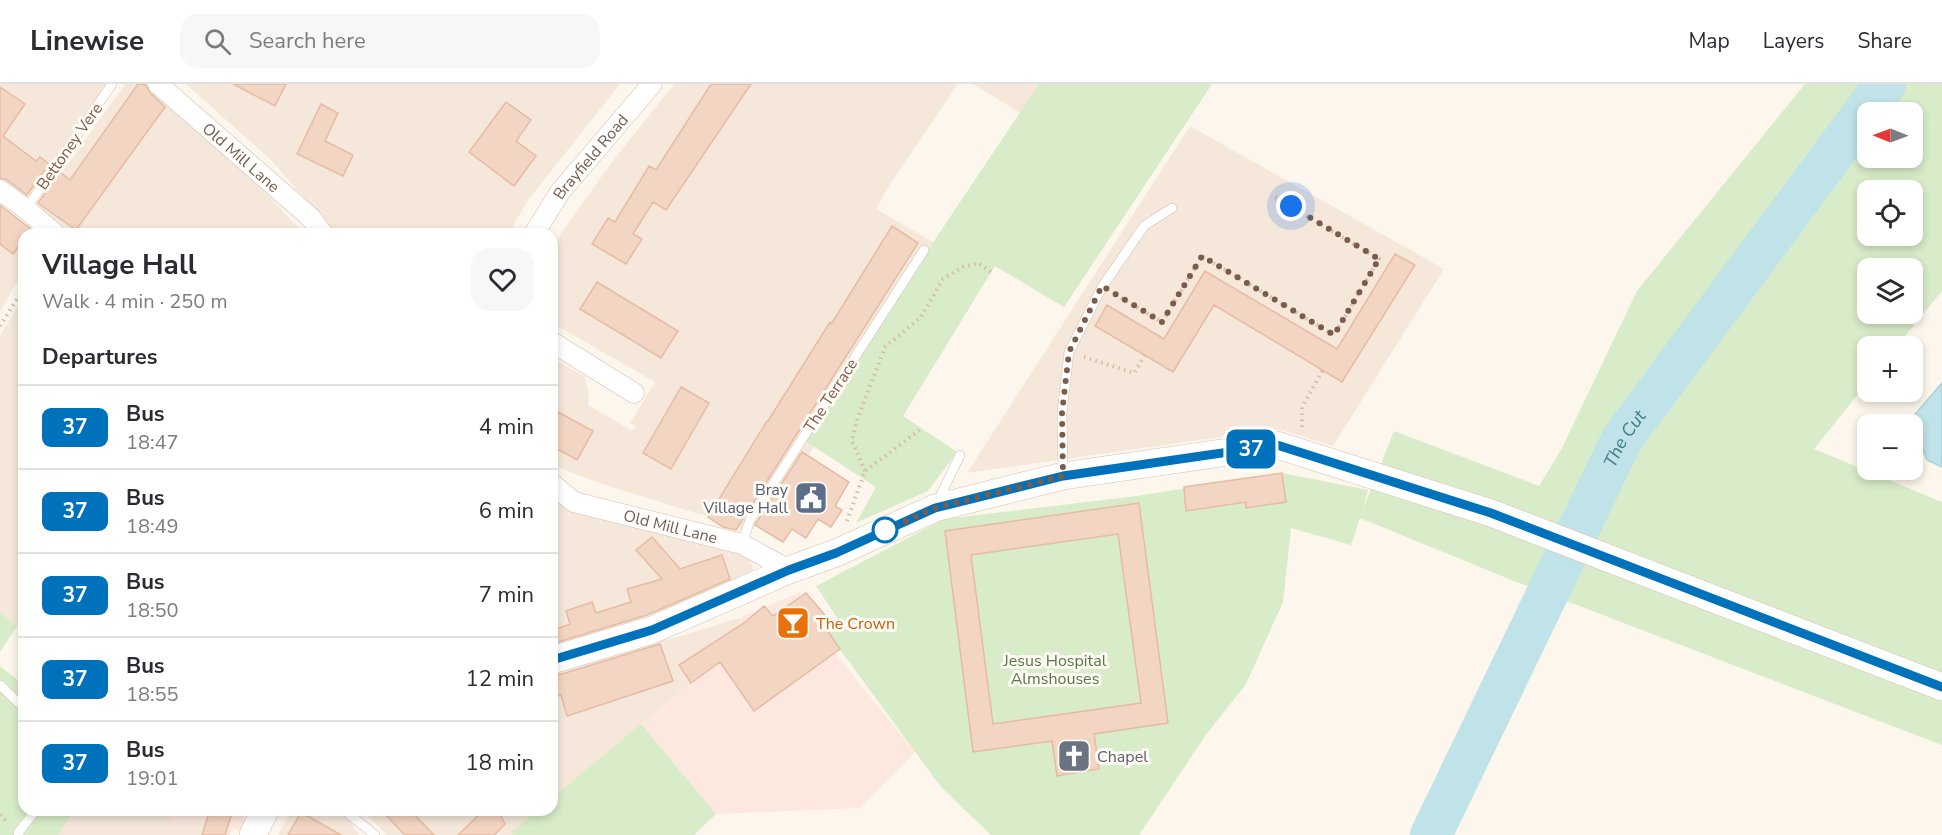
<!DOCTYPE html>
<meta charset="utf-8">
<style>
body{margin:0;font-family:"Nunito Sans",sans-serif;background:#f7f7f7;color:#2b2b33;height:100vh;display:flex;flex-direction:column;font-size:22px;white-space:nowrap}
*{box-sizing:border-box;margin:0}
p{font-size:20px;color:#7c7c81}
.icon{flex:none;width:33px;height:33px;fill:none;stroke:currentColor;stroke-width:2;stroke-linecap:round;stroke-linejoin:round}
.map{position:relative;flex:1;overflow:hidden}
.details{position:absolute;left:18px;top:144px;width:540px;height:588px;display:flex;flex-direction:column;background:#fff;border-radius:18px;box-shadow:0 3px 9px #0003}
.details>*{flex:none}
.badge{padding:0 12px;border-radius:9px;font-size:21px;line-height:39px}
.needle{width:39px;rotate:271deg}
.controls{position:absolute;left:1857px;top:18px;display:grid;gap:12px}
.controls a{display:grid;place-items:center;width:66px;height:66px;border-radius:12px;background:#fff;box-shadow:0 3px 9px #0003;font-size:30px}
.you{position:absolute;width:30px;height:30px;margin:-15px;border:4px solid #fff;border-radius:50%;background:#1a73e8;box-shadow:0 0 0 9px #1a73e833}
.map>.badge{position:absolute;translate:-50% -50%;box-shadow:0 0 0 3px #fff}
h2{padding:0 24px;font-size:22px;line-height:54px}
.round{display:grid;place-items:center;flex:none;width:63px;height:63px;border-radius:18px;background:#f7f7f7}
.overview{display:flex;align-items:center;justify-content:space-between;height:102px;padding:0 24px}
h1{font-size:28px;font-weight:700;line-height:45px}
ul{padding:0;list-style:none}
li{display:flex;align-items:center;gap:18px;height:84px;padding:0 24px;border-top:2px solid #e1e1e2}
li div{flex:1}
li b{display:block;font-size:22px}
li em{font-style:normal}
li .badge{min-width:66px;font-weight:700;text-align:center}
header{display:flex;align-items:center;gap:36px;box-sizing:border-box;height:84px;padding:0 30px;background:#fff;border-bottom:2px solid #e1e1e2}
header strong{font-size:28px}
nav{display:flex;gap:33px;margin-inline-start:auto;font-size:21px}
.search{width:420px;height:54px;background:#f7f7f7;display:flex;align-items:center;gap:15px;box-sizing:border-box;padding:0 21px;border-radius:18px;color:#7c7c81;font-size:22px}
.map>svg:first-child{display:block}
</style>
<header>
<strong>Linewise</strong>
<div class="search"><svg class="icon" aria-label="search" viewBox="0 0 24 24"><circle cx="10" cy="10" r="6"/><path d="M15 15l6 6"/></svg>Search here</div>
<nav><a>Map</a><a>Layers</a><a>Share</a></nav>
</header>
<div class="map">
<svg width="1942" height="751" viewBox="0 0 1942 751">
<rect width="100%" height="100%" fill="#fdf6ec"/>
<path fill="#f5e8da" d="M0,0H112L25,116L0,97Z
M125,0H144L221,65L259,101L304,150H74L37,123Z
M186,0H620L529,115L508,150H336L270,75Z
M674,0H958L890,100L876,125L940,162L775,425L766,422L753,445L741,446L723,435L699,430L602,400L552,381V274L584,292L589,309L588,321L632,347L636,342L630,339L655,298L552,239V166L564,145L609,82Z
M973,0H1043L1022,30Z
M1190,42L1444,185L1333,362L1278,345L967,389Z
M0,127L33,150H24V186L0,227Z
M24,211V531L17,542L0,528V252Z
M552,407L749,473L755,490L748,495L552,567Z
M739,534L749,559L691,599L552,714V589L661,551L668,556Z
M73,726H172V738H201L232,745L230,751H59Z
M292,726H335L351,738L359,751H278Z
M362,726H538L512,748L513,751H387Z"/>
<path fill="#fde8e0" d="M800,508L801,512L836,559L831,564L915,668L860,724L716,730L641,640L691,599L749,559L739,534Z
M172,726H245L241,747L201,738H172Z"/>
<path fill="#d8ecc9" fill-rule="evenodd" d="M1039,0H1212L1064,223L995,182L903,332L957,368L928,407L856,439L876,403L805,357L940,148Z
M1805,0H1942V207L1897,262H1868L1867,299L1814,365L1942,418V661L1514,497L1360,434L1351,461L1291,444L1283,518L1246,600L1205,652L1139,751H991L941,703L825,545L838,535L816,502L944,435L1137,412L1282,389L1368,406L1363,425L1394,347L1539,402L1561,366L1637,207ZM1868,28H1912V74H1868ZM1868,106H1912V152H1868ZM1868,184H1912V230H1868Z
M0,528L17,542L0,568Z
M0,582L24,601V726H73L59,751H0Z
M641,640L716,730L694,751H513L511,748L538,726H552V714Z"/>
<path fill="#bfe3e8" stroke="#a5d3da" stroke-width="1.5" d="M1942,299V383L1927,376L1911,335Z"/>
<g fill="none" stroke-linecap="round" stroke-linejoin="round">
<path stroke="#bfe3e8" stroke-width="42" id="s1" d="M1431,751L1622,355L1885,0"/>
</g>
<path fill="#f3d5c3" stroke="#e6bba3" stroke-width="1.5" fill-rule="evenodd" d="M138,0L146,1L150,9L165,23L76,146L38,119L60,88L70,96Z
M233,0H286L275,22Z
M711,0H751L666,126L653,118L633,150L642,155L626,180L592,160L608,134L615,138L649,82L656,86Z
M0,3L25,20L3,52L36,77L40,73L49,80L27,111L7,96L0,94Z
M506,18L531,36L516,57L536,72L514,102L469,68Z
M321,20L338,29L325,57L353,71L343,92L297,70Z
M0,121L32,146L29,150H24V156L13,170L0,160Z
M892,142L918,159L736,446L723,443L708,433L767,337H768L830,238L832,239Z
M1395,170L1415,181L1342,298L1214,221L1173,288L1095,242L1107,221L1164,255L1205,187L1337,265Z
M597,198L678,247L661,274L580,225Z
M681,303L709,319L671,385L643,369Z
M558,328L593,347L577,376L552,362V339Z
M802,368L849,398L835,422L842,426L831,443L818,435L806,454L792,445L783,458L755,441Z
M1282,389L1286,418L1246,424V418L1186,427L1184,403Z
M1139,419L1168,639L1094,650L1099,685L1057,692L1052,657L973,668L945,447ZM1118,450L1141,619L993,640L971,471Z
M652,453L680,485L722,471L730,495L647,531L558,558L554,546L570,540L566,527L592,518L596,529L631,518L627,505L662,495L636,466Z
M806,509L830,537L825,543L840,565L754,627L720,578L691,599L679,581L744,539L764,522L773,532Z
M660,560L673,597L567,632L561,611L552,614V593Z
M210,726H233L225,751H202Z
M381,726H410L434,751H405Z
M484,726H498L505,740L494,751H458Z
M301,728L341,751H288Z"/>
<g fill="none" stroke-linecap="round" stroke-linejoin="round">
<g stroke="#d1beb0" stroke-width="10">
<path id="service" d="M26,125L112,0
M1063,390L1062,329L1069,268L1102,203L1144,142L1172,124
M937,419L960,371
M742,460L750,436L924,166
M0,601L24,624
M344,726L375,751
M19,751L18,749L36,726"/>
</g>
<g stroke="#d1beb0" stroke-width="21">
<g id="minor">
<path id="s2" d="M158,0L311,134L323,150"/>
<path d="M0,106L26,125L55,150"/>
<path id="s3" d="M534,150L560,108L652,0"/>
<path d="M552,258L634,309"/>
<path id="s4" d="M552,400L574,418L742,460L789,486"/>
</g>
</g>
<g stroke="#d6c0b0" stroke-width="28">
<path id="secondary" d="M552,576L652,546L789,486L836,469L935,424L1063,392L1277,361L1491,429L1942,603
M253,751L265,726"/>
</g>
<path stroke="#d9b8a5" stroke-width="4" stroke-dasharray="1.5 4.5" stroke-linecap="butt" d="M1116,211L1162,238L1202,172L1334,251L1379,175L1273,112
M0,242L24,204
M1084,273L1134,289L1145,271
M1302,343V323L1323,286
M865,387L852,357L857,336L885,263L921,233L943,195L963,183L978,179L991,188
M847,437L865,387L921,345
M0,731L7,738"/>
<use href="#service" stroke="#fff" stroke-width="9"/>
<use href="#minor" stroke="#fff" stroke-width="20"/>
<use href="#secondary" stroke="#fff" stroke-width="27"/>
</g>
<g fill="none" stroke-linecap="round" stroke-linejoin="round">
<g stroke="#fff" stroke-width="14">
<path id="line" d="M552,576L652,546L789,486L836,469L935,424L1063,392L1277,361L1491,429L1942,603"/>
</g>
<use href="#line" stroke="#0072bc" stroke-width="9"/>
<path stroke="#7a5c4d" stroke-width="6" stroke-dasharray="0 10.8" d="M885,446L876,451L935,424L1063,392L1062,329L1069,268L1102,202L1162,238L1202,172L1334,251L1379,175L1291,122"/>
</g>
<defs>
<g id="civic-square" transform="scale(1.725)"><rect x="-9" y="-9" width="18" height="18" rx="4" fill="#5c6f8a" stroke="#fffaf3"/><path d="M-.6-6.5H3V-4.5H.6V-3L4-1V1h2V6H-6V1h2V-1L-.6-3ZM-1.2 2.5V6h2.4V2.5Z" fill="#fff"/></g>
<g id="bar-square" transform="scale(1.725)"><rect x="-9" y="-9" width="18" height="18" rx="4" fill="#e8710a" stroke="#fffaf3"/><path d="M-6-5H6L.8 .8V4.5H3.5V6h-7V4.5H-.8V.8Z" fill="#fff"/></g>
<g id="church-square" transform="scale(1.725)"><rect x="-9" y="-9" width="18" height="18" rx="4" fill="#6b7280" stroke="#fffaf3"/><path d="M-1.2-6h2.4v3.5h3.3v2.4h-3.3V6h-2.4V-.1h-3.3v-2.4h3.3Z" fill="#fff"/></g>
</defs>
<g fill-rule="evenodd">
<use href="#civic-square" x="811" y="414"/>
<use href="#bar-square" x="793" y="539"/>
<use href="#church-square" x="1074" y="672"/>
</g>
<circle fill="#fff" stroke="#0072bc" stroke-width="3" cx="885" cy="446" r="12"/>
<g text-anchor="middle" stroke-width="6" stroke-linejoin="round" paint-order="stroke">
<g font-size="16" fill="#7a5c4d" stroke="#fffaf3">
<text transform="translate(69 62) rotate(-55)" y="6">Bettoney Vere</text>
<text dy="6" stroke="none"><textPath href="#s3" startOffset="96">Brayfield Road</textPath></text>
<text dy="6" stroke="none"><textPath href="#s2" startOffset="111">Old Mill Lane</textPath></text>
<text transform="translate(830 311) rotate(-57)" y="6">The Terrace</text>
<text dy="6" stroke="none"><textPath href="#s4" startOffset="128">Old Mill Lane</textPath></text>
</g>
<g font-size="16" fill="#4e5e75" stroke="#fffaf3" text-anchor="end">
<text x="788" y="411">Bray<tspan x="788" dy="18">Village Hall</tspan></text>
</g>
<g font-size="16" fill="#c56008" stroke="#fffaf3" text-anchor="start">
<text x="816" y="545">The Crown</text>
</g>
<g font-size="16" fill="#537a41" stroke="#fffaf3">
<text x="1055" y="582">Jesus Hospital<tspan x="1055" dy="18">Almshouses</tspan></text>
</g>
<g font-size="16" fill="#5b616d" stroke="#fffaf3" text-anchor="start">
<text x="1097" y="678">Chapel</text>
</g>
<g font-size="18" font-style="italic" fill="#437c86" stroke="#fffaf3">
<text dy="6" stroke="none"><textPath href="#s1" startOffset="441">The Cut</textPath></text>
</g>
</g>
</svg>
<div class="controls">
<a><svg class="needle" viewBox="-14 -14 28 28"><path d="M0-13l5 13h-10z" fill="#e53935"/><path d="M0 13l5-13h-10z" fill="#7c7c81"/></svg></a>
<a><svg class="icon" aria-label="locate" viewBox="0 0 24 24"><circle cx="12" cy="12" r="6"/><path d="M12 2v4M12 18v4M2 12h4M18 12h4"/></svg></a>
<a><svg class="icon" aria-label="layers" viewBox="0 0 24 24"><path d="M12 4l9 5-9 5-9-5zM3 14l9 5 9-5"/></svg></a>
<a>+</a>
<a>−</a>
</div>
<div class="you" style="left:1291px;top:122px"></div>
<b class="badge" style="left:1251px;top:365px;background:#0072bc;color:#fff">37</b>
<section class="details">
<div class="overview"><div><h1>Village Hall</h1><p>Walk · 4 min · 250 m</p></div><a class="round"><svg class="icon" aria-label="heart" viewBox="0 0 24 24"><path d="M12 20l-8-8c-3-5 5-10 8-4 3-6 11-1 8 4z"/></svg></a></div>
<h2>Departures</h2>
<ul>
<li><span class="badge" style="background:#0072bc;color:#fff">37</span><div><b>Bus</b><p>18:47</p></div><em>4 min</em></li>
<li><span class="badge" style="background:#0072bc;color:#fff">37</span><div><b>Bus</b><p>18:49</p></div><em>6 min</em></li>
<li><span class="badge" style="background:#0072bc;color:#fff">37</span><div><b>Bus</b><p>18:50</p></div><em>7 min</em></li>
<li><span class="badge" style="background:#0072bc;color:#fff">37</span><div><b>Bus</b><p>18:55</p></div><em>12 min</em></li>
<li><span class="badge" style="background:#0072bc;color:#fff">37</span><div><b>Bus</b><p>19:01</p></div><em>18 min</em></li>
</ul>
</section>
</div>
